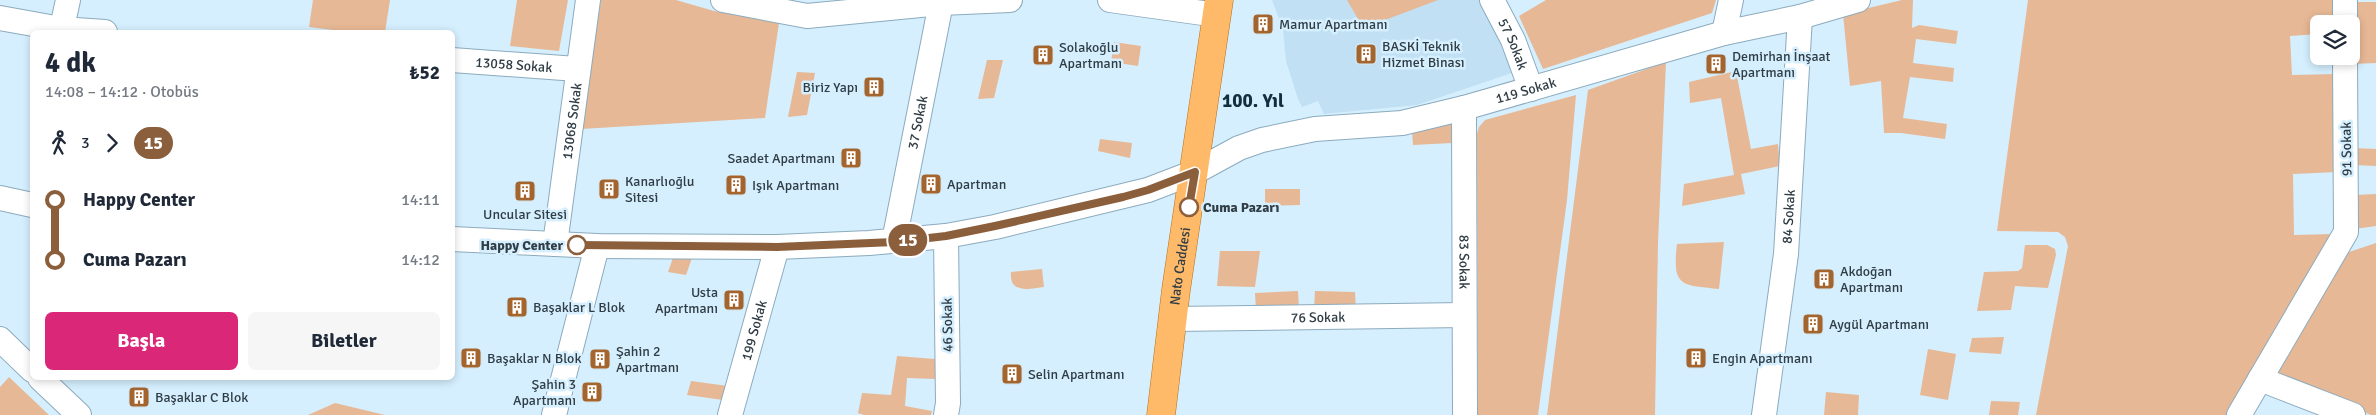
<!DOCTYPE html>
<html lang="tr">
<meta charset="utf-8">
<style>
body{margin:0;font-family:Signika,sans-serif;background:#f6f6f7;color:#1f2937;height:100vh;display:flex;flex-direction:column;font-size:19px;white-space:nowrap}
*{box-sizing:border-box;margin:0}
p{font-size:16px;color:#747a83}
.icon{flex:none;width:28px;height:28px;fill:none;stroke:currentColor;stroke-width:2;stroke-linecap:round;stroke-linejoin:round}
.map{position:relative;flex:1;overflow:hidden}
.panel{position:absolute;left:30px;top:30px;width:425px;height:350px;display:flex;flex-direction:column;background:#fff;border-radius:8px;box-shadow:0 2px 8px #0003}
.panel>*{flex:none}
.badge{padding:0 10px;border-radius:16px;font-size:18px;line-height:32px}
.buttons{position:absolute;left:2310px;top:15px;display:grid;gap:10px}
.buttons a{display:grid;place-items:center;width:50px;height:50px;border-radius:8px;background:#fff;box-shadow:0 2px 8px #0003;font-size:25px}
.map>.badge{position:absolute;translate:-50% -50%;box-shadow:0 0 0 2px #fff}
.legs{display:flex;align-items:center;gap:8px;height:55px;padding:0 15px;font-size:16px}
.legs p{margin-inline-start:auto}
.headline{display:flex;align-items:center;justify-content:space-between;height:85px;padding:0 15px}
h1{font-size:28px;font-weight:700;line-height:38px}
.action{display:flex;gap:10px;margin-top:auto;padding:10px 15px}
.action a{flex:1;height:58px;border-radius:8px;background:#db2777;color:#fff;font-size:20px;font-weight:700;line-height:58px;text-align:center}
.action a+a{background:#f6f6f7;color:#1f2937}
ul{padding:0 15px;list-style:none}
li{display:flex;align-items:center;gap:18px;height:60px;font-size:19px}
li i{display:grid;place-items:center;width:8px;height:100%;margin:0 6px;background:currentColor}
li i::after{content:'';width:12px;height:12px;margin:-6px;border:4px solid;border-radius:50%;background:#fff}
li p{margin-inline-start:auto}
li:first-child i{background:linear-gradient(#0000 50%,currentColor 0)}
li:last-child i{background:linear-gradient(currentColor 50%,#0000 0)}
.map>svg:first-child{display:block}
</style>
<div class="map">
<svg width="2376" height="415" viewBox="0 0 2376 415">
<rect width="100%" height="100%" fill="#d5effe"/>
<path fill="#c1e0f3" d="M1272,0H1481L1515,72L1417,105L1324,114L1318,101L1302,107L1298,99L1286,61L1283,29Z"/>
<path fill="#e7b895" d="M313,0H390L385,32H349L309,27Z
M517,0H568L559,51L510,46Z
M601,0H676L714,11L779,23L765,118L581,129Z
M1347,0H1438L1385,20L1365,31Z
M1546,0H1716L1712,13L1543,69L1519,16Z
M1902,0H1913L1912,28L1919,25L1958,31L1956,44L1916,39L1913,63L1954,68L1953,82L1910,77L1903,118L1947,124L1945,139L1901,133H1884L1881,81L1850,86L1843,14Z
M2028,0H2336L2335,24H2319V34L2290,36L2292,75L2334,74L2337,172L2293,174L2294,235L2333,234L2229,415H2036L2068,246L2065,237L2058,232L1997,231Z
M2352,2H2376V63L2353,64Z
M1114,42L1141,46L1138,66L1111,62Z
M987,60H1003L994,98L978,99Z
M1666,62L1658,243L1655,415H1547L1588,90Z
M1736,71L1751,149L1778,144L1780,166L1741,174L1745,194L1682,206L1684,184L1734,175L1721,98L1690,103L1689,82Z
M797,72L815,73L807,115L788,117Z
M1576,95L1567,200L1538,415H1478L1477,134L1479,127L1485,120Z
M1451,122L1452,143L1413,145L1412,131Z
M1100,139L1132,143L1130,158L1098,151Z
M2354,148L2376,149V166L2353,165Z
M1265,189H1300V205L1265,206Z
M2376,194V226L2355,229L2354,195Z
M1724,242L1719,289C1681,285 1672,287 1677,244Z
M2376,243V415H2371L2294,384L2273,371L2343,254Z
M2025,245H2047L2055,249L2056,255L2048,288L2015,286L2011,310L1977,311L1984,272L2018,271L2022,268Z
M1220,251H1260L1255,287L1217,286Z
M674,255H693L686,275L668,272Z
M1042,269L1044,287C1029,289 1009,294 1011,272Z
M1298,291L1299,309L1256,311L1255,293Z
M1315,291L1355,292L1356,311L1314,309Z
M2004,337L2001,354L1969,352L1972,338Z
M1928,349L1956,354L1948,400L1920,395Z
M897,356L935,359V379L907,378L905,406L932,411L931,415H864L858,413L862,393L891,395Z
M9,377L49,415H0V387Z
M691,381L728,386L723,400L687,395Z
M1826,392L1859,395L1858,415H1824Z
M1991,401L2020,402L2018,415H1989Z
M335,403L385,415H308Z"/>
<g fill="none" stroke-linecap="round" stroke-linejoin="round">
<g stroke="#8cabbd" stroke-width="26">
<g id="minor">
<path d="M723,0L807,16L941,3L1010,0"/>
<path d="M1110,0L1217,15"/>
<path id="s1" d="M1492,0L1513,40L1531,89"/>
<path d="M0,18L61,29L105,32"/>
<path d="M2345,24V0"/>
<path d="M61,32L68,0"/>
<path d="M1724,33L1731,0"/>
<path id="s2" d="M452,60L577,69"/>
<path id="s3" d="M1464,108L1465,415"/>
<path d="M0,198L32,205"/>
<path id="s4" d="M452,239L597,246L777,247L869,243L946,236L995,227L1148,190L1195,172L1239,148L1262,140L1315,129L1402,123L1464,108L1724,33L1800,17L1858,0"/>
<path id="s5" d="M894,241L941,3"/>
<path id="s6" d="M555,244L588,0"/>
<path id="s7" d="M1173,319L1464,315"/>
<path d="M0,339L32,370"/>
<path d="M40,378L79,415"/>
<path d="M2260,379L2353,415"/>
<path d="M554,415L597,246"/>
<path id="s8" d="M730,415L777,247"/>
<path d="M946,415L948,403L946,236"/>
<path id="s9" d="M1764,415L1786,254L1800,17"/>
<path d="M2239,415L2346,232L2345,56"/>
</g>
</g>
<g stroke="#b7701b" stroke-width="29">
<g id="major">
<path id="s10" d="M1161,415L1176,290L1219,0"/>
</g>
</g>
<use href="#minor" stroke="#fff" stroke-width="24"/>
<use href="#major" stroke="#ffba69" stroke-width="28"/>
</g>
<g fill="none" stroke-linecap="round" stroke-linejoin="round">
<g stroke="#fff" stroke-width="11">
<path id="line-1" d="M577,245L777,247L894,242L946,236L995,226L1123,197L1148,190L1195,172L1189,207"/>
</g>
<use href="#line-1" stroke="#8b5e3c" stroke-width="8"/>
</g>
<defs>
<g id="building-square" transform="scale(1.125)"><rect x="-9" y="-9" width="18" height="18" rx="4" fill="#a4642d" stroke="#d5effe"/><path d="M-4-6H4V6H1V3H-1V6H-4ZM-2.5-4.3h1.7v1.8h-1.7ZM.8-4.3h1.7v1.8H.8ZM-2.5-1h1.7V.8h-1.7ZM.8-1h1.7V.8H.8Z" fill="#fff"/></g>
</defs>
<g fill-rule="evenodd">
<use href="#building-square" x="1263" y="24"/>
<use href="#building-square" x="1366" y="54"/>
<use href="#building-square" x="1043" y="55"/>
<use href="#building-square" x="1716" y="64"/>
<use href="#building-square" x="874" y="87"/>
<use href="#building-square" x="851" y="158"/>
<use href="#building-square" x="931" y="184"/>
<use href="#building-square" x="736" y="185"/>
<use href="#building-square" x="609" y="189"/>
<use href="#building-square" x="525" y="191"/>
<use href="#building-square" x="1824" y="279"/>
<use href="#building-square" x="734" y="300"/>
<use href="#building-square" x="517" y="307"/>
<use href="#building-square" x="1813" y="324"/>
<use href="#building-square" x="471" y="358"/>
<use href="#building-square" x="1696" y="358"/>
<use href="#building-square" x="600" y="359"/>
<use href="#building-square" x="1012" y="374"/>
<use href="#building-square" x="592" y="392"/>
<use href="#building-square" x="139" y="397"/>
</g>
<g fill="#fff" stroke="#8b5e3c" stroke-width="2.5">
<circle cx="1189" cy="207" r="9"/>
<circle cx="577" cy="245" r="9"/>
</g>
<g text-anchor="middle" stroke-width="5" stroke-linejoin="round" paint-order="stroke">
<g font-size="14" fill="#303d45" stroke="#d5effe" text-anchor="start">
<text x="1279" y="29">Mamur Apartmanı</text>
<text x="1382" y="51">BASKİ Teknik<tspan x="1382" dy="16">Hizmet Binası</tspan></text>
<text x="1059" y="52">Solakoğlu<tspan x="1059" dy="16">Apartmanı</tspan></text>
<text x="1732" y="61">Demirhan İnşaat<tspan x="1732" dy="16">Apartmanı</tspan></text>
<text x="858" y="92" text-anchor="end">Biriz Yapı</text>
<text x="835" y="163" text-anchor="end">Saadet Apartmanı</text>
<text x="625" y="186">Kanarlıoğlu<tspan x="625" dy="16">Sitesi</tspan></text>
<text x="947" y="189">Apartman</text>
<text x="752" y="190">Işık Apartmanı</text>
<text x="525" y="219" text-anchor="middle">Uncular Sitesi</text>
<text x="1840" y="276">Akdoğan<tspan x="1840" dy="16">Apartmanı</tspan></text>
<text x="718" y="297" text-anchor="end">Usta<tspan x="718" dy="16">Apartmanı</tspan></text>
<text x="533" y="312">Başaklar L Blok</text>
<text x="1829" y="329">Aygül Apartmanı</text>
<text x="616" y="356">Şahin 2<tspan x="616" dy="16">Apartmanı</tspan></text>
<text x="487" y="363">Başaklar N Blok</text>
<text x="1712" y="363">Engin Apartmanı</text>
<text x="1028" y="379">Selin Apartmanı</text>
<text x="576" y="389" text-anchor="end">Şahin 3<tspan x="576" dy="16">Apartmanı</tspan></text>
<text x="155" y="402">Başaklar C Blok</text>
</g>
<g font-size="14" fill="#303d45" stroke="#d5effe">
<text dy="5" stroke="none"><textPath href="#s1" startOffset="49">57 Sokak</textPath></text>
<text dy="5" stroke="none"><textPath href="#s2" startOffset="62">13058 Sokak</textPath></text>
<text dy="5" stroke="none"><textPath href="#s4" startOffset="1096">119 Sokak</textPath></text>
<text dy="5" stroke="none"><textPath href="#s6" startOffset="124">13068 Sokak</textPath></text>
<text dy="5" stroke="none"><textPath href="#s5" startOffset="121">37 Sokak</textPath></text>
<text transform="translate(2346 149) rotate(-91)" y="5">91 Sokak</text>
<text dy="5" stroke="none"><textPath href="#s9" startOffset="200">84 Sokak</textPath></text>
<text dy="5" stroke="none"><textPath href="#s3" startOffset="154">83 Sokak</textPath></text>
<text dy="5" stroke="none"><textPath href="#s10" startOffset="150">Nato Caddesi</textPath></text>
<text dy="5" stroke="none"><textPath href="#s7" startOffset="145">76 Sokak</textPath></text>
<text transform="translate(947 325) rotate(-91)" y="5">46 Sokak</text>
<text dy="5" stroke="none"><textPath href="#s8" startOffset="88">199 Sokak</textPath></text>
</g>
<g font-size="14" font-weight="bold" fill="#303d45" stroke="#d5effe" text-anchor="start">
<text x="1203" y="212">Cuma Pazarı</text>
<text x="563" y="250" text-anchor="end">Happy Center</text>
</g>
<g font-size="19" font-weight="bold" fill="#132f3d" stroke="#d5effe">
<text x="1253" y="107">100. Yıl</text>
</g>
</g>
</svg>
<div class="buttons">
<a><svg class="icon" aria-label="layers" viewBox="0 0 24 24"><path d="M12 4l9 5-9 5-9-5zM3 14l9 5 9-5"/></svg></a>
</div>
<b class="badge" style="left:908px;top:240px;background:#8b5e3c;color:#fff">15</b>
<section class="panel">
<div class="headline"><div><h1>4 dk</h1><p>14:08 – 14:12 · Otobüs</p></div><b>₺52</b></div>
<div class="legs"><svg class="icon" aria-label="walk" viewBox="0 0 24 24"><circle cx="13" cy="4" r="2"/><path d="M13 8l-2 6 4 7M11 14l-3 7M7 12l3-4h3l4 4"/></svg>3<svg class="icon" aria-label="forward" viewBox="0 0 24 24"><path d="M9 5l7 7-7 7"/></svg><b class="badge" style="background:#8b5e3c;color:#fff">15</b></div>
<ul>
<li><i style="color:#8b5e3c"></i><b>Happy Center</b><p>14:11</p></li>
<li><i style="color:#8b5e3c"></i><b>Cuma Pazarı</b><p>14:12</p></li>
</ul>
<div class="action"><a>Başla</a><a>Biletler</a></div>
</section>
</div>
